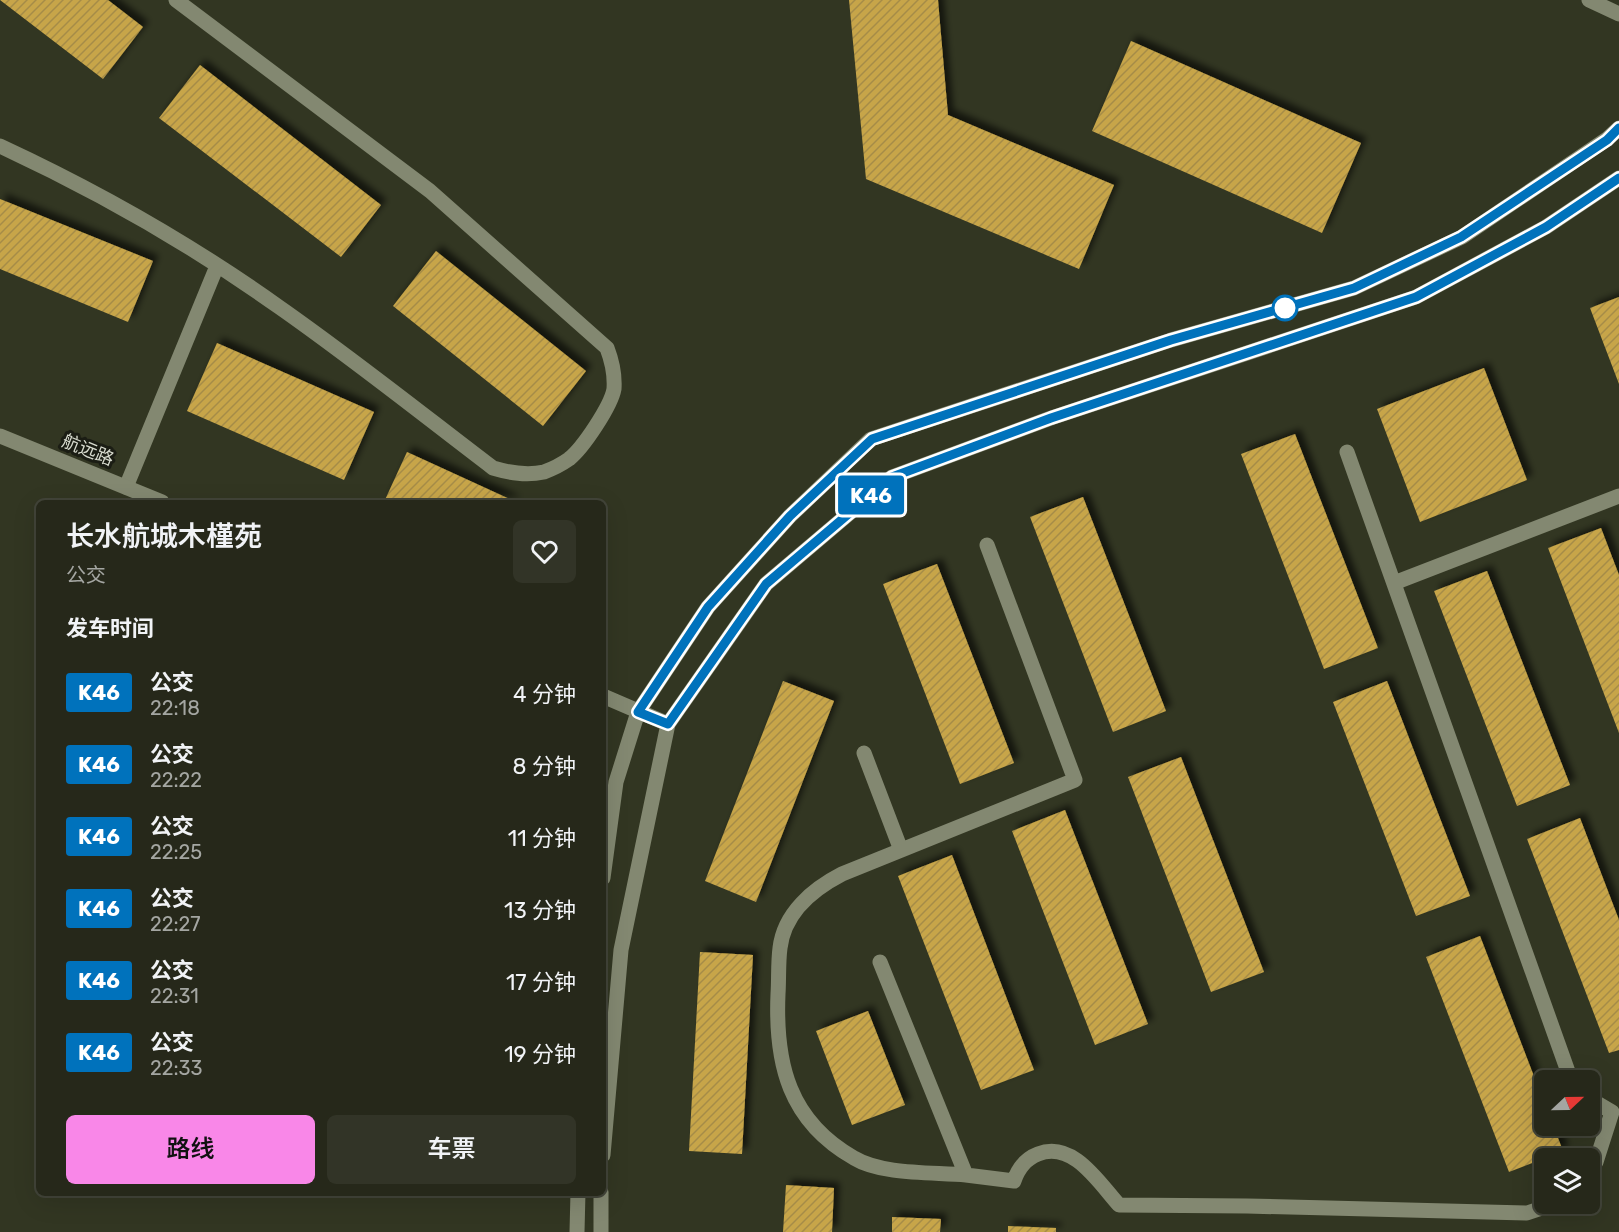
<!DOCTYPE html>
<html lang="zh">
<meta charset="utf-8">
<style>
body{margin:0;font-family:Rubik,"Noto Sans SC",sans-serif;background:#323427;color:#f1f3f6;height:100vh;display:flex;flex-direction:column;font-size:22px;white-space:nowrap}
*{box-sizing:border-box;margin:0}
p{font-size:20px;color:#a4a6a2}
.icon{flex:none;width:33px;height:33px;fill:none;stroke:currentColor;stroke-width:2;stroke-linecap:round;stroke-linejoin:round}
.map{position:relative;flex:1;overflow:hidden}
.drawer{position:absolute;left:36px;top:500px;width:570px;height:696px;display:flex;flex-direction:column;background:#26281a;border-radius:9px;box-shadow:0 6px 24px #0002,0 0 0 2px #424439}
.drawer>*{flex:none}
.badge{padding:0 12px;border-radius:4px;font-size:21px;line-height:39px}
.needle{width:39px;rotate:68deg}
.controls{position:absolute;left:1534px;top:1070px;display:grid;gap:12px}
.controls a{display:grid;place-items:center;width:66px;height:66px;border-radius:9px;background:#26281a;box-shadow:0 6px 24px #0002,0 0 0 2px #424439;font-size:30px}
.map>.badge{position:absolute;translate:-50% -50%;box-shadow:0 0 0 3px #fff}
h2{padding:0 30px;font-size:22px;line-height:54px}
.round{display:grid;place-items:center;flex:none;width:63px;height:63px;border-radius:9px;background:#323427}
.head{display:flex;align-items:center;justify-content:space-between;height:102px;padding:0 30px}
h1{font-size:28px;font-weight:600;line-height:45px}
.action{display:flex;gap:12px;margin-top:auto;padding:12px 30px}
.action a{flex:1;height:69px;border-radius:9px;background:#f987e8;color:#111;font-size:24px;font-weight:600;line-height:69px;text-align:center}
.action a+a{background:#323427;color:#f1f3f6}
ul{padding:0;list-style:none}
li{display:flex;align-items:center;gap:18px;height:72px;padding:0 30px}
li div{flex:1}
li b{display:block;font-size:22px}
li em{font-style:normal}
li .badge{min-width:66px;font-weight:700;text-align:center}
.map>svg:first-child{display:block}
</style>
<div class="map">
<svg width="1619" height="1232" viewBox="0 0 1619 1232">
<defs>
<pattern id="building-hatch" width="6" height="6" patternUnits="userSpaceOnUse" patternTransform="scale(1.5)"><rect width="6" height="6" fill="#c7a549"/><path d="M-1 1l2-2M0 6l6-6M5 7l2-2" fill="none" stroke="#a68c46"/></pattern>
<filter id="shadow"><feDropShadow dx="5.5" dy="-5.5" stdDeviation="3" flood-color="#0009"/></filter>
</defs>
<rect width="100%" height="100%" fill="#323622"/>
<path fill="url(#building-hatch)" filter="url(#shadow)" d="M0,0H108L143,27L103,79Z
M849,0H938L948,115L1114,185L1079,269L866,179Z
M1131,41L1361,143L1322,233L1092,131Z
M200,65L381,205L341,257L159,118Z
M0,199L153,261L128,322L0,269Z
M436,251L586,371L543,426L393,306Z
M1619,297V384L1590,308Z
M217,343L374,412L344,480L187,411Z
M1484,368L1527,480L1420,522L1377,409Z
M1295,434L1378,648L1324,669L1241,454Z
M407,452L516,502H384Z
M1083,497L1166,711L1113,732L1030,517Z
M1601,528L1619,575V733L1548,548Z
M937,564L1014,763L960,784L883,584Z
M1487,571L1570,785L1517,806L1434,591Z
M783,681L834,701L756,902L705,881Z
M1387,681L1470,896L1416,916L1333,702Z
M1181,757L1264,972L1211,992L1128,777Z
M1065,810L1148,1024L1095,1045L1012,831Z
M1580,818L1619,920V1050L1609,1053L1527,839Z
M952,855L1034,1070L981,1090L898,876Z
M1480,936L1545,1105V1125H1553L1563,1151L1509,1172L1426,957Z
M700,952L753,955L742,1154L689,1151Z
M868,1011L905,1105L852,1125L816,1031Z
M786,1185L834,1188L832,1232H783Z
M892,1217L941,1219L940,1232H892Z
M1008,1226L1056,1228V1232H1008Z"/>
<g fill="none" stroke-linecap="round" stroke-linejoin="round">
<path stroke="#838871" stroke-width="15" d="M1347,452L1571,1080
M1394,583L1619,496
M864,753L901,850
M880,962L966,1175L1014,1181C1018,1169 1025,1159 1038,1154C1073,1140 1099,1183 1119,1205L1247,1206L1527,1213L1557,1203
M1590,1099L1612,1112
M1590,1172L1596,1162L1612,1112
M966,1175C933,1172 882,1175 854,1158C789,1121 775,1064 778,994C779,979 778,963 780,948C784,913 813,889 842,874L1075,780L987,545"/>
<path stroke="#838871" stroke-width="15" d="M1589,0L1619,14
M0,146C97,191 192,245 279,307C352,358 422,414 493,468C510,473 526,476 544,472C552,469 562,464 569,459C583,448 611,406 614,389C615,374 612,361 607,348L430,191L176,0
M126,487L217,266
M603,878L616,782L638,712L708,607L790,516L871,439L1171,340L1354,288L1462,237L1607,139L1619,128
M603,1155L621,950L668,724L766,584L892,477L1051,418L1416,297L1546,227L1619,178
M577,1232L578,1192
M601,1232V1192"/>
<path stroke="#838871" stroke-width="15" d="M0,436L162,502
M603,696L668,724"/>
</g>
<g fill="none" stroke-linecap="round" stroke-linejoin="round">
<g stroke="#fff" stroke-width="14">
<path id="line" d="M1619,128L1607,140L1461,237L1354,288L1171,340L872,439L790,516L708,607L638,712L668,724L766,584L892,477L1051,418L1416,297L1546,227L1619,178"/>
</g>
<use href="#line" stroke="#0072bc" stroke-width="9"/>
</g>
<circle fill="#fff" stroke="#0072bc" stroke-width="3" cx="1285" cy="308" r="12"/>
<g text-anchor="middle" stroke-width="6" stroke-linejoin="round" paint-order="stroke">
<g font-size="18" fill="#d8dbcf" stroke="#1b1d14">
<text transform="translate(88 450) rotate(22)" y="6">航远路</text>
</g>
</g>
</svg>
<div class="controls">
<a><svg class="needle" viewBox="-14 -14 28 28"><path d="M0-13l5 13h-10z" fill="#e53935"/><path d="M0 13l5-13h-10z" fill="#a4a6a2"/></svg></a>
<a><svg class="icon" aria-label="layers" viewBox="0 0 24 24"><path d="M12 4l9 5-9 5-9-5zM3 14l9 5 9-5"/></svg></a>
</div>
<b class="badge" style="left:871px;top:495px;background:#0072bc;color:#fff">K46</b>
<section class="drawer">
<div class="head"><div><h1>长水航城木槿苑</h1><p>公交</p></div><a class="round"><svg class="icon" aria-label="heart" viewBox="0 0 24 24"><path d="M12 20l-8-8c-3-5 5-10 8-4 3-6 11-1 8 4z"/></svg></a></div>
<h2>发车时间</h2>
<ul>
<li><span class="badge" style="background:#0072bc;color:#fff">K46</span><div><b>公交</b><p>22:18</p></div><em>4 分钟</em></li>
<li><span class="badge" style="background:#0072bc;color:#fff">K46</span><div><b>公交</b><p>22:22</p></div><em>8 分钟</em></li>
<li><span class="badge" style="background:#0072bc;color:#fff">K46</span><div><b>公交</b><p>22:25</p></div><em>11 分钟</em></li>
<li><span class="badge" style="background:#0072bc;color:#fff">K46</span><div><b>公交</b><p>22:27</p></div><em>13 分钟</em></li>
<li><span class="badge" style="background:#0072bc;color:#fff">K46</span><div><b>公交</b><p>22:31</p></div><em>17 分钟</em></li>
<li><span class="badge" style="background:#0072bc;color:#fff">K46</span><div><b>公交</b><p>22:33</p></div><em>19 分钟</em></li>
</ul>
<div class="action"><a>路线</a><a>车票</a></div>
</section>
</div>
